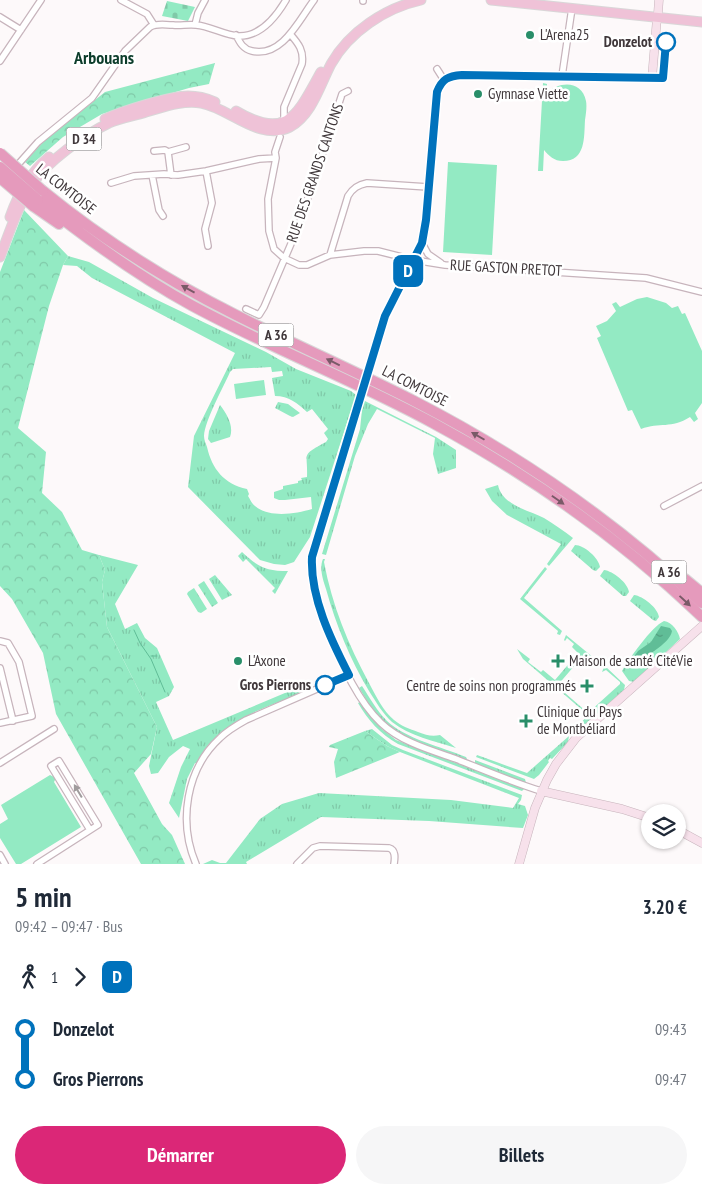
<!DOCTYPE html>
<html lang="fr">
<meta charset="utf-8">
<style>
body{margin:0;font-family:"PT Sans Narrow",sans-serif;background:#f6f6f7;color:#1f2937;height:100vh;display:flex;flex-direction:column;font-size:19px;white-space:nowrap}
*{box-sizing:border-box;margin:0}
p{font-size:16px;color:#747a83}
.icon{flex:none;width:28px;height:28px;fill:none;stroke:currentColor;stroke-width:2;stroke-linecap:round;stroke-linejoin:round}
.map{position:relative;height:864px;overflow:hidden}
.sheet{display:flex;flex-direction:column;background:#fff;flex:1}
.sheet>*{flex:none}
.badge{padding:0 10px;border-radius:8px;font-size:18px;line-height:32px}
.buttons{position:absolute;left:641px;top:804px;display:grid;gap:10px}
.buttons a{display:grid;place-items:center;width:45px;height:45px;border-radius:50%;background:#fff;box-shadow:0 1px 4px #0004;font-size:25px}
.map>.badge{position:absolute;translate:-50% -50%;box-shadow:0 0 0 2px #fff}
.legs{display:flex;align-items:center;gap:8px;height:55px;padding:0 15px;font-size:16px}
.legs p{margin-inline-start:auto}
.overview{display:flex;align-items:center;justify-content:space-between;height:85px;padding:0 15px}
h1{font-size:28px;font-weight:600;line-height:38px}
.cta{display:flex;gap:10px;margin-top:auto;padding:10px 15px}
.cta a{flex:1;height:58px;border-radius:30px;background:#db2777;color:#fff;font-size:20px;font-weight:600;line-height:58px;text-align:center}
.cta a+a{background:#f6f6f7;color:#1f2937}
ul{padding:0 15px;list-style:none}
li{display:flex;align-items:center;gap:18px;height:50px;font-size:19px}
li i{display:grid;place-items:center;width:8px;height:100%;margin:0 6px;background:currentColor}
li i::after{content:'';width:12px;height:12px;margin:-6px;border:4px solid;border-radius:50%;background:#fff}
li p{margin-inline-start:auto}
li:first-child i{background:linear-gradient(#0000 50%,currentColor 0)}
li:last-child i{background:linear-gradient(currentColor 50%,#0000 0)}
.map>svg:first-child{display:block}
</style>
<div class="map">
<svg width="702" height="864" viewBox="0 0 702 864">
<defs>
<pattern id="grass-tufts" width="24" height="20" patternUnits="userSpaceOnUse" patternTransform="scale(1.25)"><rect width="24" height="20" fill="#93eac3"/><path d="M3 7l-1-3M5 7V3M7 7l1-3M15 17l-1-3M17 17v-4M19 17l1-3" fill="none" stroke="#80c9a8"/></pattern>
<pattern id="forest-crowns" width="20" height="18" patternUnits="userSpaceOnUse" patternTransform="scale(1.25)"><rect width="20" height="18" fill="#93eac3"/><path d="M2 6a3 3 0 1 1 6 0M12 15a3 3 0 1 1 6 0" fill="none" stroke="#80c9a8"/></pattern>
<pattern id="cemetery-stones" width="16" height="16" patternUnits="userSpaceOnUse" patternTransform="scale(1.25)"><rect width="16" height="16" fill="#93eac3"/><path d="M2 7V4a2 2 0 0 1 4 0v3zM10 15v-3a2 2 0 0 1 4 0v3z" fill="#80c9a8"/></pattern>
<pattern id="water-ripples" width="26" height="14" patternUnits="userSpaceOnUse" patternTransform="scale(1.25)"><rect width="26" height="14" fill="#60bd97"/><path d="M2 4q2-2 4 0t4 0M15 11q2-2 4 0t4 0" fill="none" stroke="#519b7c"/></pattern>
</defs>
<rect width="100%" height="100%" fill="#fdf9fa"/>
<path fill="url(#grass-tufts)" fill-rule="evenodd" d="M68,256L89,262L153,298L266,352L296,369L351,391L356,395L310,537L294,562L285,565L274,564L260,560L188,487L194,436L235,353L92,278L77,266L63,265ZM271,367L272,372L282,371L283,376L272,378L275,396C289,396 297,403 307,412L312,409L328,429L324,433L328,439L326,442C300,456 308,452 307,477L301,478L302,480L298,481V483L283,486V489L274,492V498L279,500H285L311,497L312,509C295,514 269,518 255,506C252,504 250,499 248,496L249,494L247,489C224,484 212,469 207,447C206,444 204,440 204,436C205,420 223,388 230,372L233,369Z
M363,400L436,437L456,450V468L438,474L433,454L435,438L377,409L368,424L355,456L326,555L322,554L360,429Z
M278,402L288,404L300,413L293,417L290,416L275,408Z
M220,405C227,414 234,426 230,437L211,443L208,439L209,431Z
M498,485C502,505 528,510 544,518C554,524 564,531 573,538L549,566L547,564L561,544L507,515L492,501L485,489Z
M575,545C584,545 599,558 600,567L596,571L593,570L571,551Z
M242,552C258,567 266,571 288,571L275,594L272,591L275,588L246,559L243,562L238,556Z
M99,555L138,565L115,604L125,629L137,623L145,638L157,648L174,687L169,696L156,702L173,740L304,685L299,690L300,694C263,708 215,723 197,763H195L187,779L179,818L169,803L181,767L190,749L183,746L169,757L158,773L151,774L149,766L157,727L107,627L102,582L105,570Z
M323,559H325L324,562C332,605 348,644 369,683C376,696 383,711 394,720C401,726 410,729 418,732C426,735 432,737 440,735L456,748C435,741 409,736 392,722C383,714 376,702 369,691C350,659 336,625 326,589C323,580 319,568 323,559Z
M545,567L547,569L524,598L562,631L560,635L557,634L558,631L520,599Z
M604,570C613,571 628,583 629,592L626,596H623L600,576Z
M215,575L232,595L222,600L209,579Z
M204,581L218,603L212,607L198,585Z
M194,588L207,609L201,613L198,612L187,594L188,592Z
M634,595C643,596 658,608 659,617L656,621L653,620L630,601Z
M664,621C672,622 679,632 680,639L634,682L629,681L622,671C630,658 651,627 664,621Z
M566,635L600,663L596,668L594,667L596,664L591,659L588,662L581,658L557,686L588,713L620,684V682L606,670L602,672L604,667H606L625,685L624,690L573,735L571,734L588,715L523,659L517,649L530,659L528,662L541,672L543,670L555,680L578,653L572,647L574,644L567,638L565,641L564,640Z
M362,686C370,698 377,711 387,721C406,739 442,747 466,757L467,759L465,760C436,749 400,741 378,717C371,709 365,697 359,688Z
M360,702L382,729L396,740L524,789L522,791L398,744C380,734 368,720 358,703Z
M372,729L392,745L403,750L522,795L521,800L518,804L525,806L528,815L523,828L429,821L321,817L246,862L247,864H203L212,860L220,863H226L260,819L282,804L319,793L451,800L513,808L519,798L400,752L387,746L365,731Z
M569,736L568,742L552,759L550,758L548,761L549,762L539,775L534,779L476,757L477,755L527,773Z
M475,760L525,779L526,783L475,764Z"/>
<path fill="url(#forest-crowns)" d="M215,63L209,84L189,88L102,114L63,137L30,166L25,162L44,141L105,92Z
M24,210L68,256L63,265L49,306L18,428L46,452L42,493L62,512L82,550L99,555L105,570L102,582L107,627L157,727L151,754L134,773L162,824L172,835L185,864H141L56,714L43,653L12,599L0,586V272Z
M365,731L387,746L400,752L336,778L334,762L338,749L329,747L330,745Z"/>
<path fill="url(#cemetery-stones)" d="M167,1L195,7L188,21L162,16Z"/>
<path fill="#93eac3" d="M543,83L547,84V93C559,81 582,80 586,101C587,106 586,114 585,120C584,137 586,161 563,161C554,161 549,156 544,150L543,171H538Z
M448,162L497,165L492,255L443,252Z
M647,297L666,303L672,308L678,306L682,314L685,313L702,351V403L695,413L698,419L694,422L690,417C671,429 660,422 641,429L632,410L628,411L597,338L601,336L596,326L607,321L616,311L612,304L616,302L620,307L637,299Z
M264,380L266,395L236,399L234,384Z
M50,775L56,778L54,782L81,827L21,864H16L0,838V824L8,819L1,805Z"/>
<path fill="url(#water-ripples)" d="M661,626L670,628L672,631C670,645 642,656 634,667L630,666L629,664L638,651L651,642Z"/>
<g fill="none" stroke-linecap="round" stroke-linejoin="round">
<path stroke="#60bd97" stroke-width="1" d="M134,630L140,643L151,659L165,692
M151,656H157"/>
<g stroke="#c7b4bc" stroke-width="8">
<path id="street" d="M121,0L147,14L154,25
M363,0V1
M0,17L21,30
M195,25L198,13L205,0
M236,35C240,43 243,49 252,51C282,58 299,20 314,0
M0,61L41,0
M437,69L444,80
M562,76L572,8
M284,121V107L302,64C304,51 299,44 290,34
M280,137L275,152L276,158L268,199L269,231L274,249L284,258L299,265H307L330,255L364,251H378L414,260L445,265L646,278L702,292
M154,151L165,150L168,152
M14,169L38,142L92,98L125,51L150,27C157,23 164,25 173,25C180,26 188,24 196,25C210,26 224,35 238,36C260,37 276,17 286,0
M206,171L212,203L205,229L208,246
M152,175L159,210L163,216
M171,175L168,152L186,147
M111,183L134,176L164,174L178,175L206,171L259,159L276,158
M422,243L428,254L441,263
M330,255L348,196C353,188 358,185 367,183L428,187
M246,309L259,315L264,307L299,225L342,94L348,91
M369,367L385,316L422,243L426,220L437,92C442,79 448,76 462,75L663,78
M359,399L312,557C310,584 321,612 331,638C343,667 358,701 381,723C401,742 430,750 456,759C484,770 512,782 541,791
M664,506L702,486
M0,641L8,643L19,662L32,716L0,723
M0,668L13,721
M0,763L54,729
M0,855L5,864
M37,864L98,825L59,761L51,766L90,830
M196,864C178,822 186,769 220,738C228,730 237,725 246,720L349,675
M297,864L313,848L320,846L389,848C396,850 395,858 394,864"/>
</g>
<g stroke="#c7b4bc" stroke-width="9">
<path id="secondary" d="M658,13L659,0
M652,78L657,18
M541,791L622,809L650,818
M678,830L702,843
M519,864L535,808L547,780L556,764L576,738L702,626"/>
</g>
<g stroke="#d9d7d8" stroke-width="11">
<path id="primary" d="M491,0L702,22
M236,111C288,142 298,113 321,72
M105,119C122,111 170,96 188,96C198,96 206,98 215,102
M10,217C18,194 30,173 49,157
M0,257C9,233 18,206 32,184C48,161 84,135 109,123C121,118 134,116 146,112C164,107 182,100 201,103C230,108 259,142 290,127C312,115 320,85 331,64C349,32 385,8 421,0"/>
</g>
<g stroke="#d9d7d8" stroke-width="12">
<path id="highway" d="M43,191C102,239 166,280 234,314C293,344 355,371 414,401C519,455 616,522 702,603
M38,200C87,239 136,275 191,305C270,348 354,380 433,423C531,476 622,540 702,617
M33,206L59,224
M685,579L702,593"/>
</g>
<use href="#street" stroke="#fff" stroke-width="5.5"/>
<use href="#secondary" stroke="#f7e1eb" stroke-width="8"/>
<use href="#primary" stroke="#efc2d7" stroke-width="9"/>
<use href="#highway" stroke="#e59abc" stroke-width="10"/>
<g stroke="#c7b4bc" stroke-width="8" stroke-linecap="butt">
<path id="street-bridge" d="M359,399L369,367"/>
</g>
<g stroke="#d9d7d8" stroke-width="12" stroke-linecap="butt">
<path id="highway-bridge" d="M0,153L43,191
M0,167L38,200
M0,178L33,206"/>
</g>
<use href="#street-bridge" stroke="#fff" stroke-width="5.5"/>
<use href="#highway-bridge" stroke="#e59abc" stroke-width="10"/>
</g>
<defs><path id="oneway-solid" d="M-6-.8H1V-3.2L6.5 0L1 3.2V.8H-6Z" transform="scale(1.25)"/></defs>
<g fill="#7a5a68">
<use href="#oneway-solid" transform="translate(188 289) rotate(-151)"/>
<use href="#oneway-solid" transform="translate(333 362) rotate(-154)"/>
<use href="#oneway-solid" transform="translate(478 436) rotate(-150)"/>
<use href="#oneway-solid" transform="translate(558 500) rotate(35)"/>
<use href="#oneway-solid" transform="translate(685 601) rotate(43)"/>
</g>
<use fill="#a09c9d" href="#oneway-solid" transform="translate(78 791) rotate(-121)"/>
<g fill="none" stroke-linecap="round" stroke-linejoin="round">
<g stroke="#fff" stroke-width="11">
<path id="line-1" d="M325,685L349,675C331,640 310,597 312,557L385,316L422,243L426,220L437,92C442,79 448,76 462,75L663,78L666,42"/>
</g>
<use href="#line-1" stroke="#0072bc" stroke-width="8"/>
</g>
<g fill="#298e69" stroke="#fff" stroke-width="2">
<circle cx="530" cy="35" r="5"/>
<circle cx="478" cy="94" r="5"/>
<circle cx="238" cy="661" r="5"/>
<path d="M555.5 653.5h5v5h5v5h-5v5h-5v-5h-5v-5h5z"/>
<path d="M584.5 678.5h5v5h5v5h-5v5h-5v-5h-5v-5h5z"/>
<path d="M523.5 713.5h5v5h5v5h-5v5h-5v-5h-5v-5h5z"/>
</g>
<g fill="#fff" stroke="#0072bc" stroke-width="2.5">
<circle cx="666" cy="42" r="9"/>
<circle cx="325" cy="685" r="9"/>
</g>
<g text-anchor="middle" stroke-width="5" stroke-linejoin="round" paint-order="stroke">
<g fill="#fff" stroke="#797476" stroke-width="1">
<rect x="66.5" y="127.5" width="35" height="23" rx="4"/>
<rect x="258.5" y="323.5" width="35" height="23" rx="4"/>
<rect x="651.5" y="560.5" width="35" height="23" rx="4"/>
</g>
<g font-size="14" font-weight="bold" fill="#40383b">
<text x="84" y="144">D 34</text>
<text x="276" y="340">A 36</text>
<text x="669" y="577">A 36</text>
</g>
<g font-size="15" fill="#40383b" stroke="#fff" text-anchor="start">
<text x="540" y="40">L'Arena25</text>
<text x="488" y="99">Gymnase Viette</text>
<text x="248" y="666">L'Axone</text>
<text x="569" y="666">Maison de santé CitéVie</text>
<text x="576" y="691" text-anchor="end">Centre de soins non programmés</text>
<text x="537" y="717">Clinique du Pays<tspan x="537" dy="17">de Montbéliard</tspan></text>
</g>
<g font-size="15" font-weight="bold" fill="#40383b" stroke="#fff" text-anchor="end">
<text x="652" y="47">Donzelot</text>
<text x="311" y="690">Gros Pierrons</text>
</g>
<g font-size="15" fill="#40383b" stroke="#fff">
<text transform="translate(315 173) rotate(-71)" y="5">RUE DES GRANDS CANTONS</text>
<text transform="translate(66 189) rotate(38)" y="5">LA COMTOISE</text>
<text transform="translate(506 268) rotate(3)" y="5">RUE GASTON PRETOT</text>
<text transform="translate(415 386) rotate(27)" y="5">LA COMTOISE</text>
</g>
<g font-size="18" font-weight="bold" fill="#0c3d2b" stroke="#fff">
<text x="104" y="64">Arbouans</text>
</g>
</g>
</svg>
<div class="buttons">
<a><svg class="icon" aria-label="layers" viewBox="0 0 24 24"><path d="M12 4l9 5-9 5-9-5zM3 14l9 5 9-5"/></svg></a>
</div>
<b class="badge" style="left:408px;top:271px;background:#0072bc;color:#fff">D</b>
</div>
<section class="sheet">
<div class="overview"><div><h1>5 min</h1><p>09:42 – 09:47 · Bus</p></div><b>3.20 €</b></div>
<div class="legs"><svg class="icon" aria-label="walk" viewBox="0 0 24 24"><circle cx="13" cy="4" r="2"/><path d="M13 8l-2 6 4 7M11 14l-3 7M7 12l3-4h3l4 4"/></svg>1<svg class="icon" aria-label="forward" viewBox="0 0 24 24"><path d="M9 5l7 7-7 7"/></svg><b class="badge" style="background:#0072bc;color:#fff">D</b></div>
<ul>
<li><i style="color:#0072bc"></i><b>Donzelot</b><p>09:43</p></li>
<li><i style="color:#0072bc"></i><b>Gros Pierrons</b><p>09:47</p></li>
</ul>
<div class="cta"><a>Démarrer</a><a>Billets</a></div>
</section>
